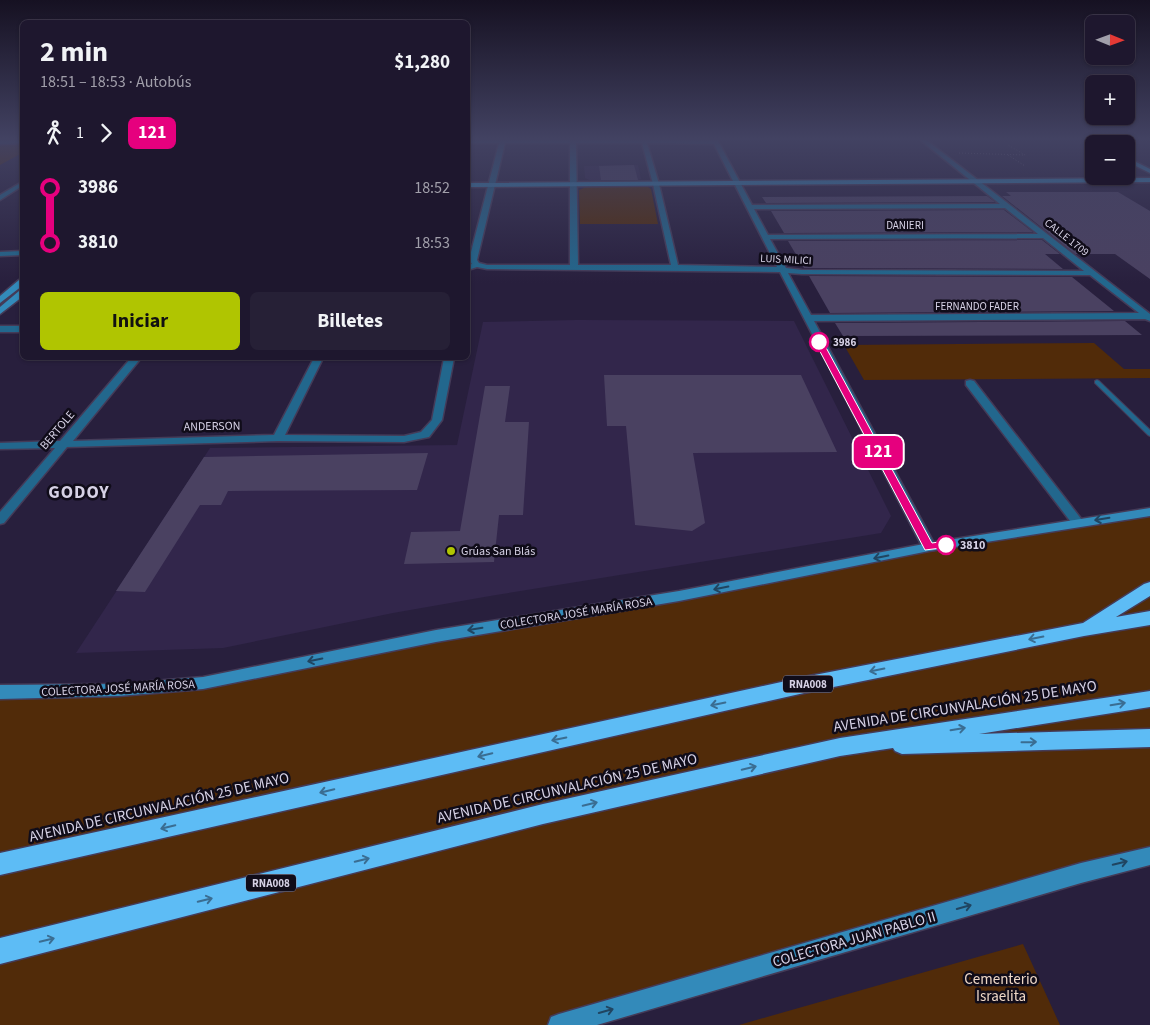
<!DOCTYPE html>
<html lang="es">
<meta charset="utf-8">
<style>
body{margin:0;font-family:"Source Sans 3",sans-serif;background:#262036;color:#f1f3f6;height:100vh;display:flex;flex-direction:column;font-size:19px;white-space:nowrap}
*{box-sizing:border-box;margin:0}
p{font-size:16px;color:#a19faa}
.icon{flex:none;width:28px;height:28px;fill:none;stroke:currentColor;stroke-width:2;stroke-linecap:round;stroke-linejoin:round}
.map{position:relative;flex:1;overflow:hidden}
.sheet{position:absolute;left:20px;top:20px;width:450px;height:340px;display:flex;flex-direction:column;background:#1e172e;border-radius:8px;box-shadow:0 1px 4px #0004,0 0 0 1px #3c364a}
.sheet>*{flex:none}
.badge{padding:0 10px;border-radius:8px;font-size:18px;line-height:32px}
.needle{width:32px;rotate:91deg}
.fabs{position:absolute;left:1085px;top:15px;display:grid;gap:10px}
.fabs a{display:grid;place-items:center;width:50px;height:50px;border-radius:8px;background:#1e172e;box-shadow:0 1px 4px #0004,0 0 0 1px #3c364a;font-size:25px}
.map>.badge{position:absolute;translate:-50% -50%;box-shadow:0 0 0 2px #fff}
.legs{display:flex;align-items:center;gap:8px;height:55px;padding:0 20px;font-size:16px}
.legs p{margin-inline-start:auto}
.overview{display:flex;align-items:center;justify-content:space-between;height:85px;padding:0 20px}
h1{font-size:28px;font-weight:700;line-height:38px}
.cta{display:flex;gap:10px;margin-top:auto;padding:10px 20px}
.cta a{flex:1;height:58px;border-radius:8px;background:#b0c501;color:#111;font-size:20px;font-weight:700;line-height:58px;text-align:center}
.cta a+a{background:#262036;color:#f1f3f6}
ul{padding:0 20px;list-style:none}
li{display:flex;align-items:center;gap:18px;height:55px;font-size:19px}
li i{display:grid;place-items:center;width:8px;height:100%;margin:0 6px;background:currentColor}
li i::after{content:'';width:12px;height:12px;margin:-6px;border:4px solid;border-radius:50%;background:#1e172e}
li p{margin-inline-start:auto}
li:first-child i{background:linear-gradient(#0000 50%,currentColor 0)}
li:last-child i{background:linear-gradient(currentColor 50%,#0000 0)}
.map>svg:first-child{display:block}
</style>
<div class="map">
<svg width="1150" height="1025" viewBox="0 0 1150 1025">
<rect width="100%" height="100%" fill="#281f3d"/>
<path fill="#32264b" d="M638,165L641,179L638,180H589L585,178L584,166Z
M577,320L794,321L891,516L881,533L490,596L393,613L223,648L76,653L210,448L457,445L483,322Z"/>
<path fill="#512b09" d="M22,144V153L0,165V145Z
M588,186L648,187L651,189L658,224H580L579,190Z
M1094,343L1124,369H1150V378L864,380L844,345Z
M1150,512V856L559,1025H0V692L203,683L929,547Z
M1023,944L1060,1025H739Z"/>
<path fill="#4a4161" d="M634,165L638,180H601L599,166Z
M1006,192H1118L1150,211V279L1115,254H1075L1002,196H1011Z
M987,196L995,202L766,203L762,197Z
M1004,210L1033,232L784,233L771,211Z
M1042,240L1060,254H1045L1063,269L804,268L788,241Z
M809,276L1072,277L1114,311L830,313Z
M1125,321L1142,335L843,336L835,323Z
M604,375H801L837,452L693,453L705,523L692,531L635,525L626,426H607Z
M485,386H510L505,422H529L523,515H499L494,562L404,564L411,532L460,531Z
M428,453L417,490L228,491L221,505H200L145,592L116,591L204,457Z"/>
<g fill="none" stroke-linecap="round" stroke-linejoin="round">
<g stroke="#443b58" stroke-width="2">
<path id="lane" d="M1097,380L1099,381L1150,430V436L1148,435L1095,383V381Z"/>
</g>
<g stroke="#443b58" stroke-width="3">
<path id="street" d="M712,139H717L752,205L1000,204L919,139H925L1150,314V321L1145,319L814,321L936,547L934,550H924L780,272L487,269L477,267L468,270V265L472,264L469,260L499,143H468V140ZM505,143H570V265H487L479,263L477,260ZM576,143H642L653,184L671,265H578ZM647,143L714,144L777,267L678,265L659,184ZM1005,208L1038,234L768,235L754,209ZM1043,238L1084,271L802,270L786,268L770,239ZM788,273L802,274L1090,275L1139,313L811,315Z
M0,140H22V143L0,144Z
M22,182V186L0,200V195Z
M22,251V255L0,256V252Z
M0,326H22V332H0Z
M131,358H141L73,441L274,435L314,358H323L285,435L404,436L421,432L432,420L444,358H454L442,420L429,437L404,442L278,441L67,447L4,523L0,524V512L55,448L0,449V443L60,441Z
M970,380L974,381L1082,520L1084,523L1082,526H1074L966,385V381Z"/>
</g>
<g stroke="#443b58" stroke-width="3">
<path id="secondary" d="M1088,139H1094L1101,144H1094Z
M1101,139H1107L1114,144H1107Z
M1126,157L1150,169V173L1126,161Z
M1150,178V182L468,187V183Z
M19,280H22V286L0,303V296Z
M19,291H22V297L0,314V307Z
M1150,508V516L929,551L679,601L436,642L203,689L118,696L0,699V685L118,684L203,677L436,630L679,591L929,543Z
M1150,847V865L1081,883L597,1025H548L551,1017L559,1014L1081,863Z"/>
</g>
<g stroke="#443b58" stroke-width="3">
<path id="highway" d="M1150,582V596L1116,617L1150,611V625L1084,636L804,693L0,875V853L804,677L1083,623L1144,584Z
M1150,691V707L979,734L1150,729V747L902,754L895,751L893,748L840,756L543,824L0,964V938L543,804L840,738Z"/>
</g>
<path stroke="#726a84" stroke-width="1" stroke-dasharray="1 2" stroke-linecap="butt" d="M959,153L1025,155L1008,145
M1008,155L1025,166"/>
<use href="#lane" fill="#22678d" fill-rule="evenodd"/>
<use href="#street" fill="#22678d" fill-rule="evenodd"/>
<use href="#secondary" fill="#338aba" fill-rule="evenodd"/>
<use href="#highway" fill="#5dbcf5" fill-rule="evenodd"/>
</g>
<defs><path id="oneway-shaft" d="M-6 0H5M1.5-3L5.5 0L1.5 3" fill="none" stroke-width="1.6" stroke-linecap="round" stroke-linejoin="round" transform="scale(1.25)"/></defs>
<g stroke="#204561">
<use href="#oneway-shaft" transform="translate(1102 519) rotate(171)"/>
<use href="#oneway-shaft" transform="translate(881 557) rotate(169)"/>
<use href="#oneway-shaft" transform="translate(721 588) rotate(169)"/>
<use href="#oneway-shaft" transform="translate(475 629) rotate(171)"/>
<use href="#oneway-shaft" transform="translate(315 660) rotate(168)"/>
<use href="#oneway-shaft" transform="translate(1120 863) rotate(-14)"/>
<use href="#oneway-shaft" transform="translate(964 907) rotate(-16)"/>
<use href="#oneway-shaft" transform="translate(606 1011) rotate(-16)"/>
</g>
<g stroke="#3a6d92">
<use href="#oneway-shaft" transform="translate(1036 638) rotate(169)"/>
<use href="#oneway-shaft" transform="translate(877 670) rotate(169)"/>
<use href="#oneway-shaft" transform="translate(718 704) rotate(168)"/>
<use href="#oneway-shaft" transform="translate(1118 704) rotate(-9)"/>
<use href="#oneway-shaft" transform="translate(958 729) rotate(-9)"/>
<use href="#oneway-shaft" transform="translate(559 739) rotate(168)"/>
<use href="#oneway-shaft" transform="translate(1029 742) rotate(-1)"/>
<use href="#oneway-shaft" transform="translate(485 755) rotate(167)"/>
<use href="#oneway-shaft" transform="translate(749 768) rotate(-13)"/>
<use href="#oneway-shaft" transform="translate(327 791) rotate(167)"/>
<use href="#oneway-shaft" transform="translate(590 804) rotate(-13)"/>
<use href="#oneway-shaft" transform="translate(168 827) rotate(167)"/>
<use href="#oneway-shaft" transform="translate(362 860) rotate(-14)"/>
<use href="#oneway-shaft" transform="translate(205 900) rotate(-14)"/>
<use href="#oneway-shaft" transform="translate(47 940) rotate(-14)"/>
</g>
<linearGradient id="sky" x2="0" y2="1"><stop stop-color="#161122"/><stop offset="0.49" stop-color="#424262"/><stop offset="1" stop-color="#424262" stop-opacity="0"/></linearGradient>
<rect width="1150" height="283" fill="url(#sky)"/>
<path fill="#e6007e" stroke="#fff" d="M816,340L823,342L932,543L946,541L951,545L949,547L925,550L815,342Z"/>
<g fill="#fff" stroke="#e6007e" stroke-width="2.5">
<circle cx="819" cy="342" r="9"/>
<circle cx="946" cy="545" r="9"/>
</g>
<circle fill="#b0c501" stroke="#100c19" stroke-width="2" cx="451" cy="551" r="5"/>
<g text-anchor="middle" stroke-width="5" stroke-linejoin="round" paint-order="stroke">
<g font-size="11" fill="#d6d1e5" stroke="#100c19">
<text x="905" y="229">DANIERI</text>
<text transform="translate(1067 237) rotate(38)" y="4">CALLE 1709</text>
<text transform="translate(786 259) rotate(3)" y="4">LUIS MILICI</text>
<text x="977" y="310">FERNANDO FADER</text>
</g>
<g font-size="11" font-weight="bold" fill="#d6d1e5" stroke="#100c19" text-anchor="start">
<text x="833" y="346">3986</text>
</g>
<g fill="#100c19" stroke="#9b96a8" stroke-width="1">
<rect x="783" y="675.5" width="50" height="17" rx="4"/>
<rect x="246" y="874.5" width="50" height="17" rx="4"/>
</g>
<g font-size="11" font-weight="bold" fill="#d6d1e5">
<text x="808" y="688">RNA008</text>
<text x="271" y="887">RNA008</text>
</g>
<g font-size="12" fill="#d6d1e5" stroke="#100c19">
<text transform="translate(212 426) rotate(-1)" y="4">ANDERSON</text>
<text transform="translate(57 430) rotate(-50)" y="4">BERTOLE</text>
<text transform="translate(576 613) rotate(-9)" y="4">COLECTORA JOSÉ MARÍA ROSA</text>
<text transform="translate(118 688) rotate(-3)" y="4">COLECTORA JOSÉ MARÍA ROSA</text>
</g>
<g font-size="12" font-weight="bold" fill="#d6d1e5" stroke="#100c19" text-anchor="start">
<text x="960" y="549">3810</text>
</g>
<g font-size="12" fill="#d6d1e5" stroke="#100c19" text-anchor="start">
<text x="461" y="555">Grúas San Blás</text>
</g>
<g font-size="15" fill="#d6d1e5" stroke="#100c19">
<text transform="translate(965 706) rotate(-9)" y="5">AVENIDA DE CIRCUNVALACIÓN 25 DE MAYO</text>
<text transform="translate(567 788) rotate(-13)" y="5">AVENIDA DE CIRCUNVALACIÓN 25 DE MAYO</text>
<text transform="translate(159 807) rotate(-13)" y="5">AVENIDA DE CIRCUNVALACIÓN 25 DE MAYO</text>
<text transform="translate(854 939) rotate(-16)" y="5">COLECTORA JUAN PABLO II</text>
</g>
<g font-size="15" fill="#eed7c6" stroke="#100c19">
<text x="1001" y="984">Cementerio<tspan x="1001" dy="17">Israelita</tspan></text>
</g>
<g font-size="18" font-weight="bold" letter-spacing="1" fill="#d6d1e5" stroke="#100c19">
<text x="79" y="498">GODOY</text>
</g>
</g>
</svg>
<div class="fabs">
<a><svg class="needle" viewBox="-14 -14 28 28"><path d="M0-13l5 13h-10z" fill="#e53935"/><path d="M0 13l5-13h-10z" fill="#a19faa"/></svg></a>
<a>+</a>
<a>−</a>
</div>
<b class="badge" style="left:878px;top:452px;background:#e6007e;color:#fff">121</b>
<section class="sheet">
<div class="overview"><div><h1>2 min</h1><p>18:51 – 18:53 · Autobús</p></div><b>$1,280</b></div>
<div class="legs"><svg class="icon" aria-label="walk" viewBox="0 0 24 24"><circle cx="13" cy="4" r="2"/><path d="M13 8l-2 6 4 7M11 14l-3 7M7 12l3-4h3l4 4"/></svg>1<svg class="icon" aria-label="forward" viewBox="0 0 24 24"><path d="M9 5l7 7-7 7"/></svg><b class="badge" style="background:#e6007e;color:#fff">121</b></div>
<ul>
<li><i style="color:#e6007e"></i><b>3986</b><p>18:52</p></li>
<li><i style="color:#e6007e"></i><b>3810</b><p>18:53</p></li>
</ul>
<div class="cta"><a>Iniciar</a><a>Billetes</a></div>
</section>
</div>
